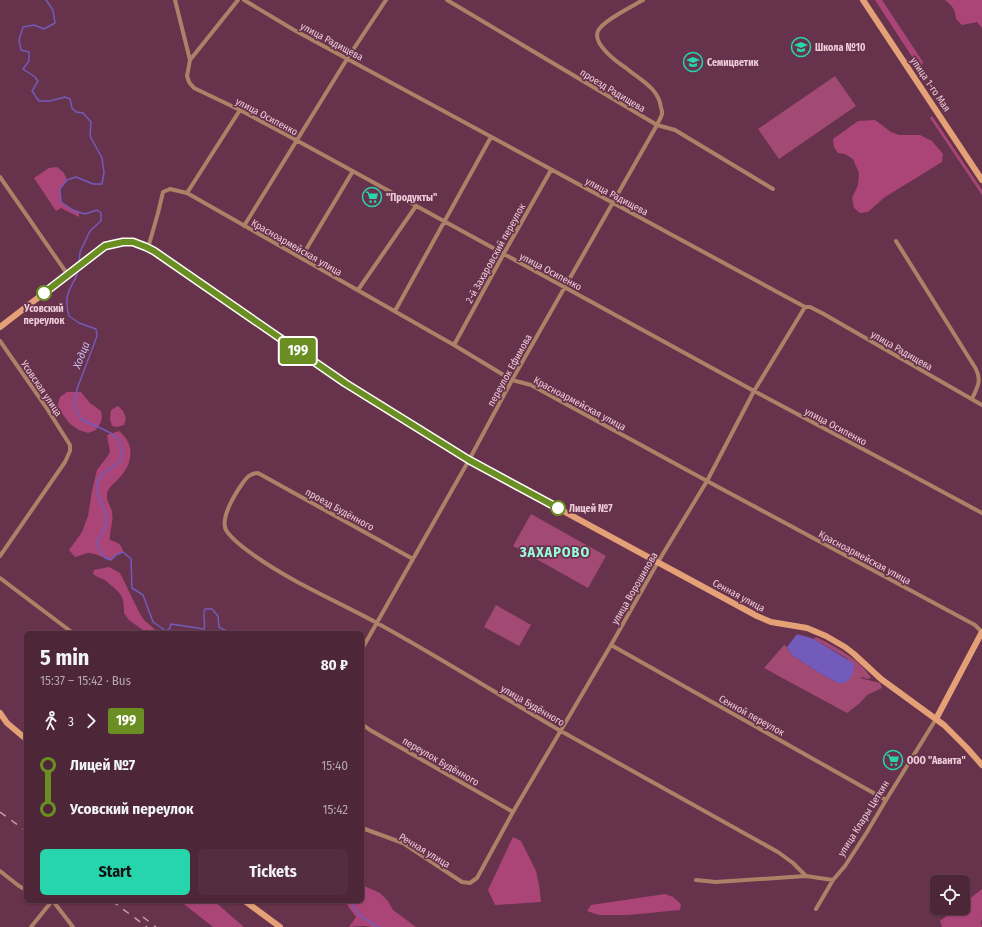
<!DOCTYPE html>
<meta charset="utf-8">
<style>
body{margin:0;font-family:"Fira Sans Condensed",sans-serif;background:#542e40;color:#f1f3f6;height:100vh;display:flex;flex-direction:column;font-size:15px;white-space:nowrap}
*{box-sizing:border-box;margin:0}
p{font-size:13px;color:#b3a5ae}
.icon{flex:none;width:22px;height:22px;fill:none;stroke:currentColor;stroke-width:2;stroke-linecap:round;stroke-linejoin:round}
.map{position:relative;flex:1;overflow:hidden}
.side{position:absolute;left:24px;top:631px;width:340px;height:272px;display:flex;flex-direction:column;background:#4d2638;border-radius:6px;box-shadow:0 1px 3px #0004,0 0 0 1px #644353}
.side>*{flex:none}
.badge{padding:0 8px;border-radius:3px;font-size:14px;line-height:26px}
.tools{position:absolute;left:930px;top:875px;display:grid;gap:8px}
.tools a{display:grid;place-items:center;width:40px;height:40px;border-radius:6px;background:#4d2638;box-shadow:0 1px 3px #0004,0 0 0 1px #644353;font-size:20px}
.map>.badge{position:absolute;translate:-50% -50%;box-shadow:0 0 0 2px #fff}
.legs{display:flex;align-items:center;gap:6px;height:44px;padding:0 16px;font-size:13px}
.legs p{margin-inline-start:auto}
.overview{display:flex;align-items:center;justify-content:space-between;height:68px;padding:0 16px}
h1{font-size:22px;font-weight:700;line-height:30px}
.button{display:flex;gap:8px;margin-top:auto;padding:8px 16px}
.button a{flex:1;height:46px;border-radius:6px;background:#27d5ad;color:#111;font-size:16px;font-weight:700;line-height:46px;text-align:center}
.button a+a{background:#542e40;color:#f1f3f6}
ul{padding:0 16px;list-style:none}
li{display:flex;align-items:center;gap:14px;height:44px;font-size:15px}
li i{display:grid;place-items:center;width:6px;height:100%;margin:0 5px;background:currentColor}
li i::after{content:'';width:10px;height:10px;margin:-5px;border:3px solid;border-radius:50%;background:#4d2638}
li p{margin-inline-start:auto}
li:first-child i{background:linear-gradient(#0000 50%,currentColor 0)}
li:last-child i{background:linear-gradient(currentColor 50%,#0000 0)}
.map>svg:first-child{display:block}
</style>
<div class="map">
<svg width="982" height="927" viewBox="0 0 982 927">
<rect width="100%" height="100%" fill="#67324b"/>
<path fill="#a24974" d="M835,76L856,106L779,159L758,129Z
M531,514L606,556L588,588L513,546Z
M496,605L531,625L519,646L484,627Z
M816,637C834,646 861,660 871,678L867,679L863,677L860,678L880,683L882,688L867,695L860,703L847,713L764,668L784,645L787,647L792,655L818,672L838,683L848,659L814,639Z"/>
<path fill="#ab4578" d="M875,0H882L923,62L920,69Z
M945,0H982V28L977,22L962,25L956,19C955,7 952,7 945,0Z
M932,116L982,190V195L930,118Z
M875,120L891,132L899,135H920L932,141L943,154L942,162L885,197L868,212L860,213L854,208L852,198L858,185L859,173L853,159L845,154L838,153L834,147L833,139L858,121Z
M57,167L64,173L67,180L60,189L61,202L73,210L79,212V217L61,208L56,211L34,178L49,168Z
M67,392H81L90,403L101,411L102,417L101,422L96,430L88,433L79,430L70,424L57,407L60,397Z
M118,406C124,411 128,417 124,425L117,427L112,426L110,419L111,410Z
M119,431C125,436 128,440 130,448C132,459 127,470 119,478C115,483 107,488 107,495C106,502 112,507 112,513C114,522 109,530 110,540C118,543 121,543 123,552L116,555L111,560L95,554L88,553L75,557L69,550L82,532L88,516L92,491L97,470L107,457L110,452L107,435Z
M109,567L120,573L139,612L144,620L159,633H147L129,620L124,613C124,600 123,595 113,587C110,585 108,582 105,580C101,578 98,578 93,574L94,570Z
M513,837L521,841L536,871L539,885L541,902L495,905L488,890Z
M362,885L380,893L388,901L393,910L416,927H370C364,925 355,927 349,927L356,917L348,906L346,901H362Z
M982,889V919L981,922L982,927H942L940,921L957,908H963V904Z
M665,894L673,897L681,904L680,910L628,915H599L587,911L591,905Z
M180,901H214L244,927H213Z"/>
<path fill="#725bba" d="M797,634L814,639L853,663L854,667L853,673L849,680L844,683H838L818,672L792,655L787,647Z"/>
<g fill="none" stroke-linecap="round" stroke-linejoin="round">
<path stroke="#725bba" stroke-width="1.5" d="M46,0L53,10L55,23L44,29L34,25L23,27L19,40L21,50L29,52V61L23,69L35,77L38,81L32,91L39,101H50L65,97L70,99L72,108L76,112L83,113L91,122L90,136L102,158L104,173L102,184H93L76,177L67,180L60,189L61,202L73,210L85,214L97,210L101,213V221L90,231L80,252L79,263
M78,270C76,281 70,285 68,294C66,301 67,309 69,316L79,323L96,329L97,336L77,389L74,404L81,419C92,426 117,431 121,445C122,450 121,456 121,461C114,467 104,471 99,479C91,490 104,504 106,515C108,524 102,533 97,541L99,549L105,558L111,560L116,555L123,552L131,559L132,588L143,595L153,622L166,631L170,628L171,624L204,629C206,622 202,615 205,609H212L218,616L219,627C223,630 227,630 232,633
M351,901C355,915 367,920 379,927"/>
<path stroke="#ac8167" stroke-width="4" d="M175,0L190,60L187,76L189,82L194,88L240,110L296,140L754,391L904,471L982,513
M244,0L294,30L805,307H810L822,313L982,405
M447,0L657,125L675,130L773,189
M190,60L238,0
M0,177L68,275
M187,193L240,110
M244,226L347,59L386,0
M896,241L976,369C982,382 977,387 972,399
M148,248L158,213L163,192L170,189L187,193L454,345L512,380L531,385L707,481L975,625L982,632
M301,258L353,171
M358,290L416,206
M395,311L491,137
M0,341L46,407L70,445V451L65,462L0,556
M454,345L503,255L551,170
M413,559L258,473C250,473 246,478 242,484C235,494 220,518 226,530C232,540 245,549 255,556C293,583 337,601 377,623C439,657 499,695 559,730C632,771 705,811 778,852L793,863L806,876L833,880
M0,578L73,633
M611,645L886,800
M362,649L469,460L512,380L657,125C658,122 661,118 662,114C662,113 662,109 661,108C659,88 640,80 626,68C617,62 592,44 598,31C602,21 633,6 643,0
M362,724L370,730L513,812
M362,828L403,843L462,882L470,883L477,878L513,812L611,645L658,562L707,481L754,391L805,307
M0,871L19,886L26,890
M696,880L716,882L806,876
M53,901L73,927
M816,909L833,880L845,866L867,832L886,800L936,719
M31,927L52,901"/>
<path stroke="#e4a076" stroke-width="6" d="M863,0L982,180
M0,327L105,246C126,240 135,241 154,251L345,383L469,460L757,616L771,622L807,628L826,636L845,647L854,654L881,679L944,725L967,748L982,765
M0,713L7,723L26,739
M936,719L982,632
M245,901L280,927"/>
<path stroke="#c59eaf" stroke-width="1.5" stroke-dasharray="7 7" stroke-linecap="butt" d="M0,812L26,831
M112,901L147,927
M143,917L156,927"/>
</g>
<g fill="none" stroke-linecap="round" stroke-linejoin="round">
<g stroke="#fff" stroke-width="9">
<path id="line-1" d="M44,293L105,246L123,242H133L146,247L154,251L345,383L469,460L558,508"/>
</g>
<use href="#line-1" stroke="#6b8e23" stroke-width="6"/>
</g>
<defs>
<g id="school-ring" transform="scale(1)"><circle r="9.5" fill="#67324b" stroke="#27d5ad" stroke-width="1.5"/><path d="M0-5L7-2L0 1L-7-2ZM-4 1L0 2.5L4 1V4Q0 6-4 4Z" fill="#27d5ad"/></g>
<g id="supermarket-ring" transform="scale(1)"><circle r="9.5" fill="#67324b" stroke="#27d5ad" stroke-width="1.5"/><path d="M-6-5.5h2.5l.6 2H6L4.5 2H-2.5L-4.4-4H-6ZM-1.5 3.2a1.3 1.3 0 1 0 .1 0ZM3 3.2a1.3 1.3 0 1 0 .1 0Z" fill="#27d5ad"/></g>
</defs>
<g fill-rule="evenodd">
<use href="#school-ring" x="801" y="47"/>
<use href="#school-ring" x="693" y="62"/>
<use href="#supermarket-ring" x="372" y="197"/>
<use href="#supermarket-ring" x="893" y="760"/>
</g>
<g fill="#fff" stroke="#6b8e23" stroke-width="2">
<circle cx="44" cy="293" r="7"/>
<circle cx="558" cy="508" r="7"/>
</g>
<g text-anchor="middle" stroke-width="3.5" stroke-linejoin="round" paint-order="stroke">
<g font-size="10" fill="#eecdda" stroke="#67324b">
<text transform="translate(332 41) rotate(28)" y="4">улица Радищева</text>
<text transform="translate(931 84) rotate(56)" y="4">улица 1-го Мая</text>
<text transform="translate(613 90) rotate(31)" y="4">проезд Радищева</text>
<text transform="translate(267 116) rotate(28)" y="4">улица Осипенко</text>
<text transform="translate(617 196) rotate(28)" y="4">улица Радищева</text>
<text transform="translate(297 247) rotate(30)" y="4">Красноармейская улица</text>
<text transform="translate(495 253) rotate(-61)" y="4">2-й Захаровский переулок</text>
<text transform="translate(551 271) rotate(28)" y="4">улица Осипенко</text>
<text transform="translate(902 350) rotate(30)" y="4">улица Радищева</text>
<text transform="translate(509 370) rotate(-61)" y="4">переулок Ефимова</text>
<text transform="translate(42 388) rotate(56)" y="4">Усовская улица</text>
<text transform="translate(580 403) rotate(28)" y="4">Красноармейская улица</text>
<text transform="translate(836 426) rotate(28)" y="4">улица Осипенко</text>
<text transform="translate(340 509) rotate(29)" y="4">проезд Будённого</text>
<text transform="translate(865 557) rotate(28)" y="4">Красноармейская улица</text>
<text transform="translate(634 588) rotate(-60)" y="4">улица Ворошилова</text>
<text transform="translate(739 595) rotate(28)" y="4">Сенная улица</text>
<text transform="translate(533 705) rotate(30)" y="4">улица Будённого</text>
<text transform="translate(752 715) rotate(29)" y="4">Сенной переулок</text>
<text transform="translate(441 761) rotate(30)" y="4">переулок Будённого</text>
<text transform="translate(863 818) rotate(-58)" y="4">улица Клары Цеткин</text>
<text transform="translate(425 850) rotate(31)" y="4">Речная улица</text>
</g>
<g font-size="10" font-weight="bold" fill="#eecdda" stroke="#67324b" text-anchor="start">
<text x="815" y="51">Школа №10</text>
<text x="707" y="66">Семицветик</text>
<text x="386" y="201">"Продукты"</text>
<text x="907" y="764">ООО "Аванта"</text>
</g>
<g font-size="10" font-weight="bold" fill="#eecdda" stroke="#67324b">
<text x="44" y="312">Усовский<tspan x="44" dy="12">переулок</tspan></text>
<text x="569" y="512" text-anchor="start">Лицей №7</text>
</g>
<g font-size="11" font-style="italic" fill="#c6beef" stroke="#67324b">
<text transform="translate(81 355) rotate(-69)" y="4">Ходца</text>
</g>
<g font-size="14" font-weight="bold" letter-spacing="1" fill="#9bfadd" stroke="#67324b">
<text x="555" y="557">ЗАХАРОВО</text>
</g>
</g>
</svg>
<div class="tools">
<a><svg class="icon" aria-label="locate" viewBox="0 0 24 24"><circle cx="12" cy="12" r="6"/><path d="M12 2v4M12 18v4M2 12h4M18 12h4"/></svg></a>
</div>
<b class="badge" style="left:298px;top:351px;background:#6b8e23;color:#fff">199</b>
<section class="side">
<div class="overview"><div><h1>5 min</h1><p>15:37 – 15:42 · Bus</p></div><b>80 ₽</b></div>
<div class="legs"><svg class="icon" aria-label="walk" viewBox="0 0 24 24"><circle cx="13" cy="4" r="2"/><path d="M13 8l-2 6 4 7M11 14l-3 7M7 12l3-4h3l4 4"/></svg>3<svg class="icon" aria-label="forward" viewBox="0 0 24 24"><path d="M9 5l7 7-7 7"/></svg><b class="badge" style="background:#6b8e23;color:#fff">199</b></div>
<ul>
<li><i style="color:#6b8e23"></i><b>Лицей №7</b><p>15:40</p></li>
<li><i style="color:#6b8e23"></i><b>Усовский переулок</b><p>15:42</p></li>
</ul>
<div class="button"><a>Start</a><a>Tickets</a></div>
</section>
</div>
